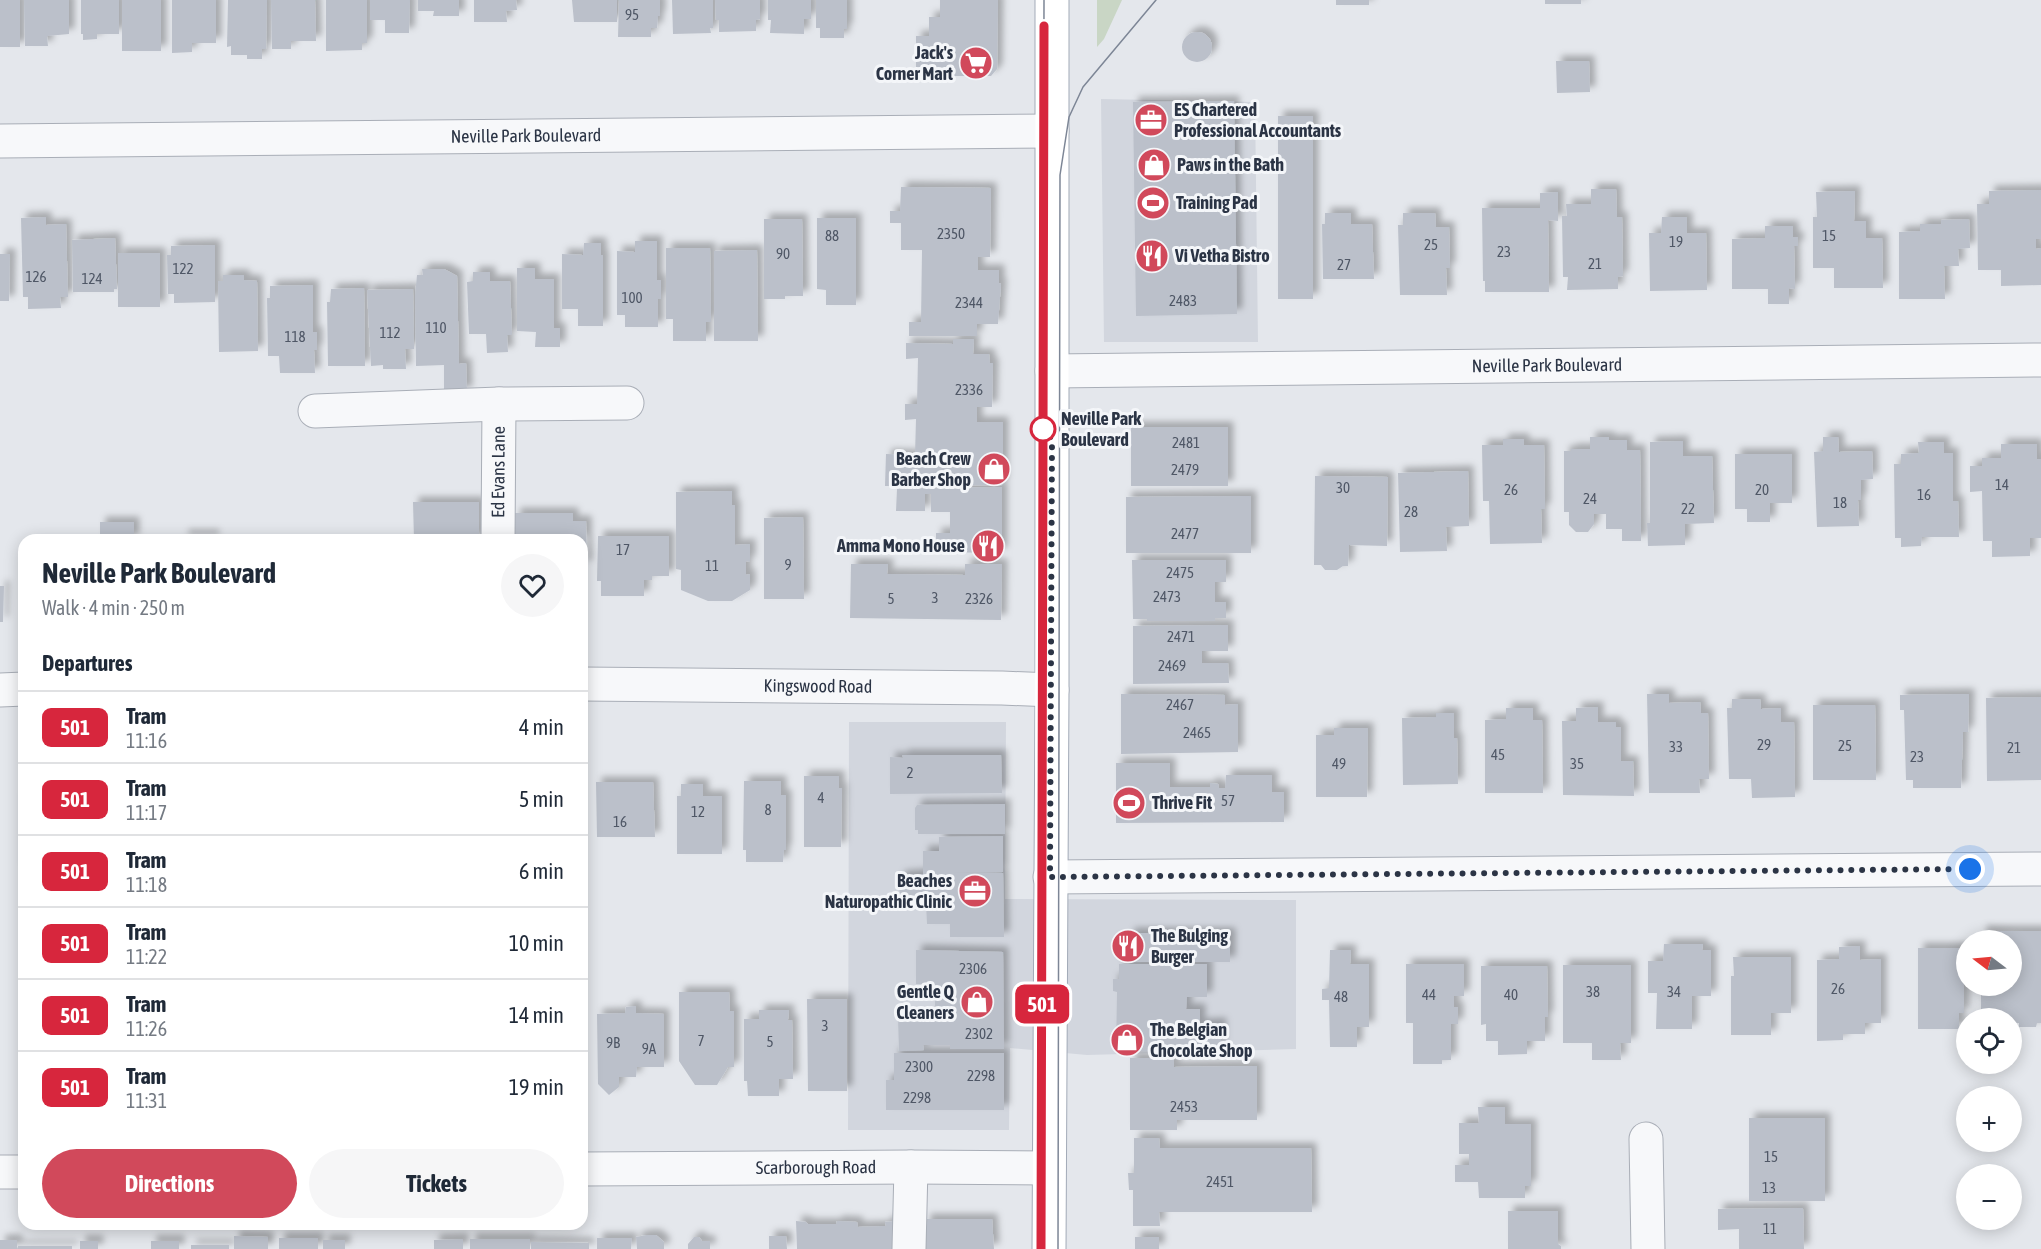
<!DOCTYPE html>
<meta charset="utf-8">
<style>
body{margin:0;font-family:"Asap Condensed",sans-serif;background:#f6f6f7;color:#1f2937;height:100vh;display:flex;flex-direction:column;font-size:22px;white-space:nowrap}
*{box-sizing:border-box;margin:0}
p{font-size:20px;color:#747a83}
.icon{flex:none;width:33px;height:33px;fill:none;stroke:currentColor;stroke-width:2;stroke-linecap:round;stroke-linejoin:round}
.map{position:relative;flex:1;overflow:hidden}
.drawer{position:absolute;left:18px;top:534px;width:570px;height:696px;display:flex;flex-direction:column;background:#fff;border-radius:18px;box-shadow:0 3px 15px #0003}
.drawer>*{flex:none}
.badge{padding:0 12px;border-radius:9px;font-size:21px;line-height:39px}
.needle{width:39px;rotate:286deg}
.controls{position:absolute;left:1956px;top:930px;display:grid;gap:12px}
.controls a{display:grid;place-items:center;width:66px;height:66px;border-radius:50%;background:#fff;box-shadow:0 3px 15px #0003;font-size:30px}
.you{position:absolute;width:30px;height:30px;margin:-15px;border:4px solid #fff;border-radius:50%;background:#1a73e8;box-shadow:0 0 0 9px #1a73e833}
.map>.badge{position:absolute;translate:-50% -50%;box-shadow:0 0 0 3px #fff}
h2{padding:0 24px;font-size:22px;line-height:54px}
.round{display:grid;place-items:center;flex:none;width:63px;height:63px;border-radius:32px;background:#f6f6f7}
.headline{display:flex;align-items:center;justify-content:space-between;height:102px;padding:0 24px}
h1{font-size:28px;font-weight:700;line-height:45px}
.action{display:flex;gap:12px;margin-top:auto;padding:12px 24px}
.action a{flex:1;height:69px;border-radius:36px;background:#d1495b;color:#fff;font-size:24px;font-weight:700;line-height:69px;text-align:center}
.action a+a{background:#f6f6f7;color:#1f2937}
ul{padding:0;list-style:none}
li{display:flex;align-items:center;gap:18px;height:72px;padding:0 24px;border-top:2px solid #e0e1e3}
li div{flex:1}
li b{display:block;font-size:22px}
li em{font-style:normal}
li .badge{min-width:66px;font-weight:700;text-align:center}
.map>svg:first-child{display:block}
</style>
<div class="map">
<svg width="2041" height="1249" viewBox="0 0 2041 1249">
<defs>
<filter id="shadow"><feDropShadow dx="5.5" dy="-5.5" stdDeviation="3" flood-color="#0004"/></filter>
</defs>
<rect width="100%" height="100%" fill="#e4e7ec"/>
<path fill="#d2d6de" d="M1101,99L1255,102L1258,342H1104Z
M849,722H1006L1005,899L1296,900V1049L1087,1055L1010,1048L1009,1130H848Z"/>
<path fill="#c9d6c5" d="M1097,0H1122L1104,39L1097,47Z"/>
<path fill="#bbc0ca" filter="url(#shadow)" d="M0,0H20V47H0Z
M24,0H69V34L47,36L48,46H25Z
M81,0H119V34H97V39L83,40V34H81Z
M122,0H161V51H122Z
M172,0H216V43H192V52L172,53Z
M228,0H267L266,49H262V59H247V55H231V46L227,47Z
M271,0H315L316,41H291V49H272Z
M326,0H367V43H362V50L326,51Z
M370,0H410L409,33H385V20H370Z
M418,0H459V16H433L434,11H418Z
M474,0H516L517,10L506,11L507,22H474Z
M572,0H617V22H574Z
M619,0H660V16H658L657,28H651V37H618Z
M672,0H713V28H710L711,33L673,34Z
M715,0H760V19L756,20V31L719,32V20H716Z
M768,0H811V19H804V34L770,33L771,20H768Z
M816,0H847V29H844V38H820V28H816Z
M940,0H998L997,69L991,76H916V36H929V17H940Z
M1336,0H1369V5H1336Z
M1545,0H1581V4H1545Z
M1182 47a15 15 0 1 1 30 0a15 15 0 1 1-30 0Z
M1556,61H1589L1590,92L1557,93Z
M1234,101L1237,314L1136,316L1133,102Z
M1278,116H1313V299H1278Z
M901,187L991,188L990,257H978V270H999V283L1001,284L998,324H977V336H909V322H921L922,250H901V223H890V211H900Z
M1591,189H1616L1617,217H1622L1623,276L1618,277V289L1567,290L1568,277H1563L1562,216H1567L1566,204H1591Z
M2041,190V239H2036V249L2041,248V285L2001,286V270H1978L1977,204H1989V191Z
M1855,191L1854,221H1866V238H1882L1883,288H1834V268H1813V217H1817L1816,192Z
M1558,192V221L1548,220L1549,292H1485V281H1483L1482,208H1540V193Z
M1325,213H1351V224H1372L1374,279H1323L1322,224H1325Z
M1403,213H1435L1436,227H1449L1450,268H1446L1447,295H1400L1398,225H1403Z
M46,217V225L66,224L68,297H60L61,308L28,309V297H23L21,218Z
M1662,217H1687V233H1706L1707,290L1650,291L1649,233H1661Z
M817,218H856V305H826V290L817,289Z
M764,219H802L803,296H785V299H764Z
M1969,219L1970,248L1958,249L1959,266H1944L1945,299H1899V232L1920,231V224H1941V220Z
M1765,226H1793V237H1798V246H1794L1795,289L1789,288V304H1768V289H1732V239L1765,238Z
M115,238L117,289H114V292H73L72,240Z
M635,241H657V280H661V299H658V327H625V315H617V251L635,252Z
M584,243H601V255H603V326H578V309H562V254L583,255Z
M215,245V302L174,303V294H168L167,255H171V246Z
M666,248H710L711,322H706V341H673V319H666Z
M757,250L758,341H714V251Z
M118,253H160V307H118Z
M0,254H10L9,301H0Z
M517,268H535V279H554V328H560V347H535L536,332L517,331Z
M422,269H444L457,276L459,364L466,363L467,392L444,393V365L416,366L415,296L417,275H423Z
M473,272H490V281H510L512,335H507L508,352L487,353L486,334H469L467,282L473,281Z
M223,275H244V280L257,281L258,351L219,352L218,281H223Z
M313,285V332H317V350H314L315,373H280L279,356H268L267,298H270V286Z
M364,288L365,366H328L327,302H330L331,289Z
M413,289L414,349H405L406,369H383V365L371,366L367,290Z
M953,339H974L973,354H989L990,363H993L992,407H977V422H1003V485L885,486L886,454L915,455L916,419L905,420V404H917L918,358L906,359V343L953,344Z
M1131,427H1228V486H1131Z
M1590,437H1609V440H1627V450H1640L1641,541H1622V529H1606V514H1594V524L1588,532H1576L1569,525V512H1564V451H1571V449H1590Z
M1823,437H1838L1839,452L1872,451L1873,479L1861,480V500H1858L1859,526L1817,527L1814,452L1823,451Z
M1503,439H1524V445H1544L1545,509H1541L1542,543L1490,544L1489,501H1483L1482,445H1503Z
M1683,441V456H1712L1714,523L1685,524V545L1648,546L1647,523H1650V442Z
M1918,442H1944V453H1953V501H1958L1959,537H1922L1921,546L1901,547V538H1895L1894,464H1901V454L1919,453Z
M2001,444H2037V459H2041V538H2030V556L1992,557V541H1983L1982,491L1970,492V466H1982V458H2001Z
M1735,454H1792V503H1770V522H1747V509H1735Z
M1468,471L1469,526L1446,527L1447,551L1400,552L1398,473Z
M1315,476L1388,477L1387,546L1349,545L1348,566H1343L1337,570H1325L1321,565H1314Z
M1002,487V553L936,552V533H950V512H931V494H925V511H896L897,489Z
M732,491V505H735V545L750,544V562L746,561V575L750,574V590L732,601H708L681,590V570L676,569V492Z
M1251,496V553H1126V497Z
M413,502H479V540H414Z
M515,513H573V521H586L587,566H582V540H514Z
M803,517L804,599H764V518Z
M100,522H134V540H100Z
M183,535H214V540H183Z
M598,536H669V576H652V580H644V596H601V581H597Z
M1132,560H1226V582H1215V602H1226V618H1215V621H1147V619H1133Z
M851,564H888L887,574L965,575V564H1002L1001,620L850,618Z
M21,578H24V605H22Z
M0,586H4L3,622H0Z
M1228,625V651H1202V663H1228L1229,683L1133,684V626Z
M1121,694L1225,695V705L1238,704V752L1121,754Z
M1647,694H1669V703L1700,702L1701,713H1708L1709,779H1699L1700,793H1649Z
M1969,694L1968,732H1963L1961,788H1913V780H1906L1904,710H1900V695Z
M2041,697V780L1987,781L1986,698Z
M1732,699H1760L1761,709L1781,708V722H1794L1795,797L1752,798L1751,779H1729L1727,708H1732Z
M1813,705H1875L1876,780H1813Z
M1598,707V722H1616V727H1621V761H1633L1634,796L1563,795L1562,721H1576V708Z
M1506,708H1533V720H1542L1543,793H1485V720L1506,719Z
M1436,713H1454V738H1457L1458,784L1403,785L1402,718L1436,717Z
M1334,728H1368L1367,797H1316V735H1334Z
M902,755H1001L1002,793L890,794V757L903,758Z
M1116,763H1170V787H1210V783L1218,784L1219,788H1225L1226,775H1272V792H1284V822L1116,823Z
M804,776H839V788H842L841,847H804Z
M744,781H781V795H786V850H784L783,862H746V850H743Z
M596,782H653L655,837H597Z
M681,784H703V796H722V854H677V796H681Z
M18,798H24V869H18Z
M1005,804V834H918V830H915V808L917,805Z
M1003,836V872L954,873H1003L1004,937H950V924H927L926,903L900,904L899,876L923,874V851H939V837Z
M1981,931H2041V1023H2037L2036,1027H2019V1023H2012V1018H1981V986H2012V940H1981Z
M1129,933H1230V962H1129V958H1115V941H1129Z
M1664,944H1703L1702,950H1711V996H1692V1029H1656L1657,993H1648V961H1663Z
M1860,946V960L1881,959V1023H1865V1034H1843V1040L1817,1041V960L1839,959V947Z
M1918,948H1964V1013H1959V1029H1918Z
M916,950L1003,952L1004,1049H950V1045H923L924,1050L899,1051L898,1018H935V984H916Z
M1330,950H1351L1350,964H1369V1027H1357V1047H1330L1329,1000H1322V989L1329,988Z
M1733,957H1791V1013H1771V1035H1731V976H1734Z
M1119,964H1207V997H1187L1186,1009H1200V1024L1221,1023V1046H1188L1189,1051H1116L1117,992L1113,991V979H1119Z
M1406,964H1464V996H1454V1007H1458V1024H1451V1060H1442V1064H1413V1023H1406Z
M1563,965H1631V1043H1620L1621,1060H1592V1043H1563Z
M1481,966H1547L1548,1017H1545V1041H1527V1054L1498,1055V1041H1486V1024L1481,1025Z
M679,992H729L730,1011H734V1067H728L717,1085H695L679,1061Z
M807,999H847V1091H808Z
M636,1006V1013L664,1014V1067H637L636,1077H619V1087L609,1095L598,1084L597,1014L625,1013L626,1007Z
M759,1010H789L788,1020H792L793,1079H779V1096H748L747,1081H744V1019H759Z
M894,1053H1004V1110H886V1080H894Z
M1130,1058H1174V1067L1257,1066V1120H1177V1130H1130Z
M1478,1107H1505V1124H1531V1186H1525V1198H1479L1478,1182H1455V1165H1469V1154H1459V1123H1479Z
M1749,1118H1825V1201H1749Z
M1134,1138H1159L1160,1148H1311L1312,1212H1159L1160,1226H1133V1190H1129L1128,1173H1134Z
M1803,1208L1804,1249H1739V1229L1718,1230V1209Z
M1508,1211H1558V1244L1561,1246V1249H1508Z
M925,1219H992L994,1249H925Z
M796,1221L806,1222L808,1224H836L837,1221L857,1222L858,1227L886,1226L885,1222L898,1221V1249H797Z
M647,1235H656L664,1242V1249H637L636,1237Z
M234,1236L268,1237V1249H234Z
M769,1236H786L787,1249H769Z
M694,1237H699L702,1241H710V1249H688V1244Z
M1135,1237H1159V1249H1135Z
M279,1238H318V1249H279Z
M597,1238H632L631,1249H597Z
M463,1239V1249H434V1240Z
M470,1239H530V1249H470Z
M0,1240H17V1249H0Z
M323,1240H345V1249H323Z
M80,1241H98V1249H80Z
M151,1241H179V1249H151Z
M531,1242L589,1243V1249H531Z
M191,1245H229V1249H191Z
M18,1246H72V1249H17Z"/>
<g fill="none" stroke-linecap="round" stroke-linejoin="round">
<g stroke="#a9aeb7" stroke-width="35">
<g id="minor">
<path id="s1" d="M0,141L1052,131"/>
<path id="s2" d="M1052,371L2041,360"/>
<path d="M315,411L499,404L627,403"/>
<path id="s3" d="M498,540L499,404"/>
<path id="s4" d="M582,684L1002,688L1052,690"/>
<path d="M0,690L24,689"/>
<path d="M1050,877L2041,869"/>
<path d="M1646,1139L1648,1249"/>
<path id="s5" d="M582,1169L911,1167L1049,1168"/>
<path d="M0,1172H24"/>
<path d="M909,1249L911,1167"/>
</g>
</g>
<g stroke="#a3abb8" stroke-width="35">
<path id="major" d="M1049,1249L1052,690V0"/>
</g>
<use href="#minor" stroke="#f7f8fa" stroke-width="33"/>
<use href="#major" stroke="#fff" stroke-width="33"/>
<path stroke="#7d8696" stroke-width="1.5" d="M1041,1249L1044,0
M1058,1249L1060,175L1069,117L1083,87L1156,0"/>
</g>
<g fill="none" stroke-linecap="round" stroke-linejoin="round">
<g stroke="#fff" stroke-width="14">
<path id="line" d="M1041,1249L1044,26"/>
</g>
<use href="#line" stroke="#d7263d" stroke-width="9"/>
<path stroke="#2b3445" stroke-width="6" stroke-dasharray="0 10.8" d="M1043,429L1052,439L1050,877L1970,869"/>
</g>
<defs>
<g id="supermarket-disc" transform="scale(1.725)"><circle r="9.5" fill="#d1495b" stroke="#f4f6f9"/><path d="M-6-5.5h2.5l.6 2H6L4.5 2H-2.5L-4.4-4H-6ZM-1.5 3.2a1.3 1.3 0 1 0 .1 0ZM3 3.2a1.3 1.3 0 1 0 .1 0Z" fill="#fff"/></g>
<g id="office-disc" transform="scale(1.725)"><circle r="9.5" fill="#d1495b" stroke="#f4f6f9"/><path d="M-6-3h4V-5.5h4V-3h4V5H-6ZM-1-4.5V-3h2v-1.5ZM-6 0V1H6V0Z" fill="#fff"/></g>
<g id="shop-disc" transform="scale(1.725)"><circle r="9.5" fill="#d1495b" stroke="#f4f6f9"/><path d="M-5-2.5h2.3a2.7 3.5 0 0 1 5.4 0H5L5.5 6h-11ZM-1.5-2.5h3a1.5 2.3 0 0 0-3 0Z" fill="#fff"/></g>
<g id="stadium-disc" transform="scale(1.725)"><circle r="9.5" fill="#d1495b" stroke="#f4f6f9"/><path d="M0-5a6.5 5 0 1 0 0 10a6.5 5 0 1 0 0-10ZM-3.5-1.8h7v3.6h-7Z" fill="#fff"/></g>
<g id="restaurant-disc" transform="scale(1.725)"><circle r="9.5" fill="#d1495b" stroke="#f4f6f9"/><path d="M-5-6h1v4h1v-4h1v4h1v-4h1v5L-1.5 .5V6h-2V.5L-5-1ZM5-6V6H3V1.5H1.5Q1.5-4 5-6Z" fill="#fff"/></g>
</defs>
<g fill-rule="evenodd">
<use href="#supermarket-disc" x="976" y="63"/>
<use href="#office-disc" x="1151" y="120"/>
<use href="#shop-disc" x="1154" y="165"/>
<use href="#stadium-disc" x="1153" y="203"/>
<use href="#restaurant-disc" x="1152" y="256"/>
<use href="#shop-disc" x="994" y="469"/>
<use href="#restaurant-disc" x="988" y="546"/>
<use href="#stadium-disc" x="1129" y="803"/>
<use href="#office-disc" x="975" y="891"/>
<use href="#restaurant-disc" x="1128" y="946"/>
<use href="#shop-disc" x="977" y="1002"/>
<use href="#shop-disc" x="1127" y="1040"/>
</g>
<circle fill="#fff" stroke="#d7263d" stroke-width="3" cx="1043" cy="429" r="12"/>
<g text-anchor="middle" stroke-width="6" stroke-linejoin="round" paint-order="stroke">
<g font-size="15" fill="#4f5766">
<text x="632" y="20">95</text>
<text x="951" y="239">2350</text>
<text x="832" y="241">88</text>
<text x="1829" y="241">15</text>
<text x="1676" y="247">19</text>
<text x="1431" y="250">25</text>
<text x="1504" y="257">23</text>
<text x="783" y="259">90</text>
<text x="1595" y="269">21</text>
<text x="1344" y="270">27</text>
<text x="183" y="274">122</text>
<text x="36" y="282">126</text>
<text x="92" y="284">124</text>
<text x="632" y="303">100</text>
<text x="1183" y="306">2483</text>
<text x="969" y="308">2344</text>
<text x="436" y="333">110</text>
<text x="390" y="338">112</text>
<text x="295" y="342">118</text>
<text x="969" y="395">2336</text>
<text x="1186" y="448">2481</text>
<text x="1185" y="475">2479</text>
<text x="2002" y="490">14</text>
<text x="1343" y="493">30</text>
<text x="1511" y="495">26</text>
<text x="1762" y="495">20</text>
<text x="1924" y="500">16</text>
<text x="1590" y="504">24</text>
<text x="1840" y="508">18</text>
<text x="1688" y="514">22</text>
<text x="1411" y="517">28</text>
<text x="1185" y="539">2477</text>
<text x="623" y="555">17</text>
<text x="788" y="570">9</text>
<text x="712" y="571">11</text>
<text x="1180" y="578">2475</text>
<text x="1167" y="602">2473</text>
<text x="935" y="603">3</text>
<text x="891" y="604">5</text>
<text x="979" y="604">2326</text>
<text x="1181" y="642">2471</text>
<text x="1172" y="671">2469</text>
<text x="1180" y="710">2467</text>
<text x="1197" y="738">2465</text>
<text x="1764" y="750">29</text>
<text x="1845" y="751">25</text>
<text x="1676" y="752">33</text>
<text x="2014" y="753">21</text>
<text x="1498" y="760">45</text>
<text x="1917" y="762">23</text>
<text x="1339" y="769">49</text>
<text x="1577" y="769">35</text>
<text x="910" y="778">2</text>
<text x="821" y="803">4</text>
<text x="1228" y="806">57</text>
<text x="768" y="815">8</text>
<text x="698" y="817">12</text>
<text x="620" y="827">16</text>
<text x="973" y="974">2306</text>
<text x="1838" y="994">26</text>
<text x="1593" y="997">38</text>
<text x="1674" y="997">34</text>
<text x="1429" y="1000">44</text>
<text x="1511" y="1000">40</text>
<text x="1341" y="1002">48</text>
<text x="825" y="1031">3</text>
<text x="979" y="1039">2302</text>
<text x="701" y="1046">7</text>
<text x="770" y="1047">5</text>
<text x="613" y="1048">9B</text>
<text x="649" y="1054">9A</text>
<text x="919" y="1072">2300</text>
<text x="981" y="1081">2298</text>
<text x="917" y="1103">2298</text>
<text x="1184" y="1112">2453</text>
<text x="1771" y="1162">15</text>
<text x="1220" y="1187">2451</text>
<text x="1769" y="1193">13</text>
<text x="1770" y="1234">11</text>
</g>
<g font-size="18" font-weight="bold" fill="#2b3445" stroke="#f4f6f9" text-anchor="start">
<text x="953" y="59" text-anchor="end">Jack's<tspan x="953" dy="21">Corner Mart</tspan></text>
<text x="1174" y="116">ES Chartered<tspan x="1174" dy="21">Professional Accountants</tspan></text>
<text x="1177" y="171">Paws in the Bath</text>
<text x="1176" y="209">Training Pad</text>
<text x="1175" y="262">Vi Vetha Bistro</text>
<text x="971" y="465" text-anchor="end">Beach Crew<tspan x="971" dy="21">Barber Shop</tspan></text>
<text x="965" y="552" text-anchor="end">Amma Mono House</text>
<text x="1152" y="809">Thrive Fit</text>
<text x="952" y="887" text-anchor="end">Beaches<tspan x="952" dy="21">Naturopathic Clinic</tspan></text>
<text x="1151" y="942">The Bulging<tspan x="1151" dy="21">Burger</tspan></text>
<text x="954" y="998" text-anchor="end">Gentle Q<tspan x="954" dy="21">Cleaners</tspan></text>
<text x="1150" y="1036">The Belgian<tspan x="1150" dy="21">Chocolate Shop</tspan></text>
</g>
<g font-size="18" fill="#2b3445" stroke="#f4f6f9">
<text dy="6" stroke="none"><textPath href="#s1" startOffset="526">Neville Park Boulevard</textPath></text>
<text dy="6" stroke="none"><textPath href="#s2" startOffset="495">Neville Park Boulevard</textPath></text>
<text dy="6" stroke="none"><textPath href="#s3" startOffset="68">Ed Evans Lane</textPath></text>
<text dy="6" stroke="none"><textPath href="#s4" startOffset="236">Kingswood Road</textPath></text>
<text dy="6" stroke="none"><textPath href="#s5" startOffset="234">Scarborough Road</textPath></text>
</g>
<g font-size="18" font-weight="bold" fill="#2b3445" stroke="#f4f6f9" text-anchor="start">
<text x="1061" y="425">Neville Park<tspan x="1061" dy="21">Boulevard</tspan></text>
</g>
</g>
</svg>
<div class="controls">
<a><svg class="needle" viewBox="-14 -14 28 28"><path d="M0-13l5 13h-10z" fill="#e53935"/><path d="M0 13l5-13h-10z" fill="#747a83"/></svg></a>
<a><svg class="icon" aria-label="locate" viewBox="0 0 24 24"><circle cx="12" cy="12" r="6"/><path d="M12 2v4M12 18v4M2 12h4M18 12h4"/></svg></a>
<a>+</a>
<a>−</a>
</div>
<div class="you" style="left:1970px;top:869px"></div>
<b class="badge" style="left:1042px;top:1004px;background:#d7263d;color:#fff">501</b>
<section class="drawer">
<div class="headline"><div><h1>Neville Park Boulevard</h1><p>Walk · 4 min · 250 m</p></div><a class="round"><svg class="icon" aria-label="heart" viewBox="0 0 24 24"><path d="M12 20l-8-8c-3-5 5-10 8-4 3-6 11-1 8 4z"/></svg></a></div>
<h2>Departures</h2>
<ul>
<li><span class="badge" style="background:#d7263d;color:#fff">501</span><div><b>Tram</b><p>11:16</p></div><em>4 min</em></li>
<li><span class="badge" style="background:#d7263d;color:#fff">501</span><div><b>Tram</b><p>11:17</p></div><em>5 min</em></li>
<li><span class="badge" style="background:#d7263d;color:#fff">501</span><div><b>Tram</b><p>11:18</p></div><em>6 min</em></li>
<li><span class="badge" style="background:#d7263d;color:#fff">501</span><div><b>Tram</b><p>11:22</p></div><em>10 min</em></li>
<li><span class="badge" style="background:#d7263d;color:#fff">501</span><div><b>Tram</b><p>11:26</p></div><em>14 min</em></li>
<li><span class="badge" style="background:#d7263d;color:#fff">501</span><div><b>Tram</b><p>11:31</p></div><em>19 min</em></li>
</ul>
<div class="action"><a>Directions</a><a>Tickets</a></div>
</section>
</div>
